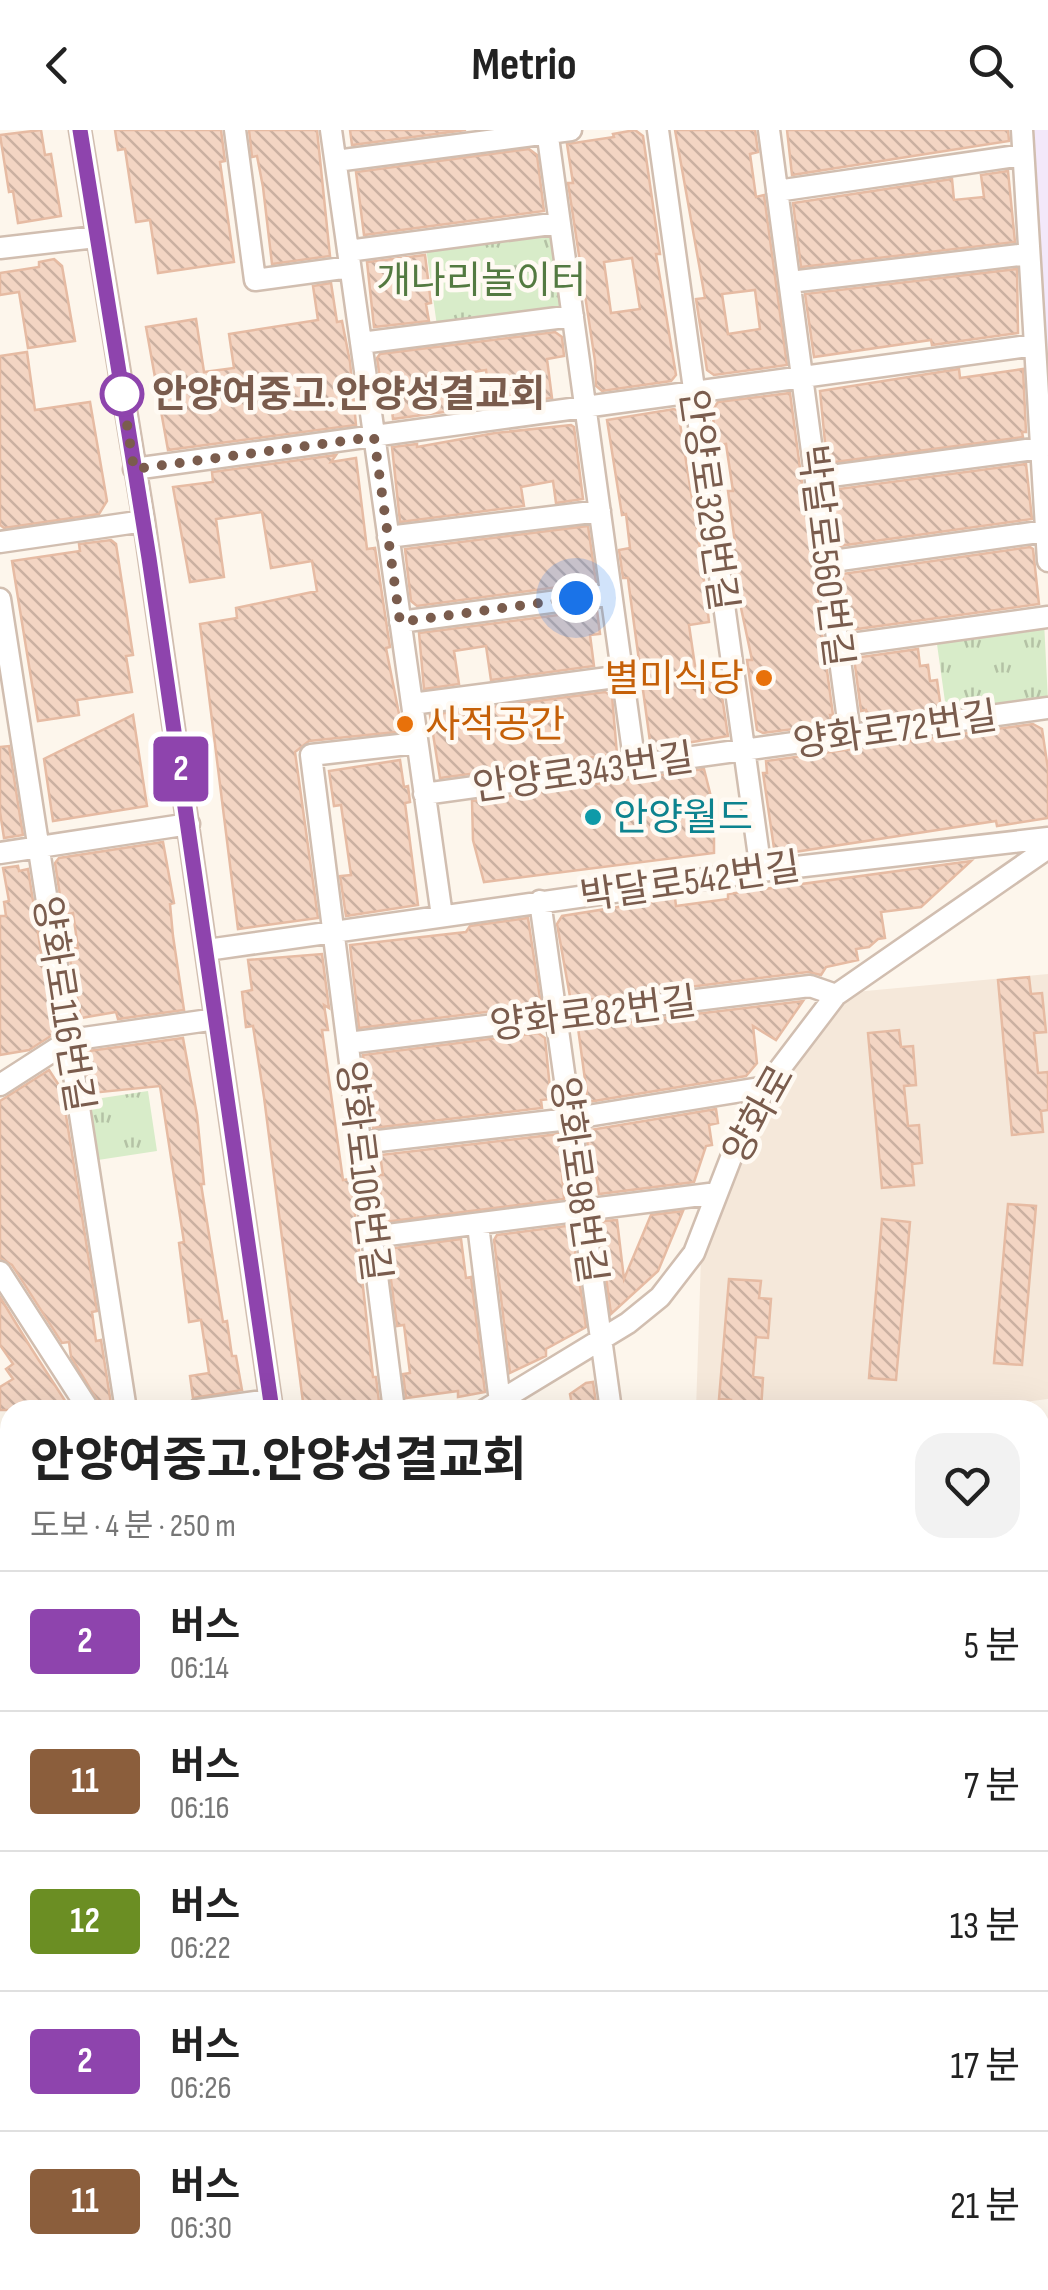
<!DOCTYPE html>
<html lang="ko">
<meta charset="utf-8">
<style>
body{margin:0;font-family:"Sofia Sans Condensed","Noto Sans KR",sans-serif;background:#f2f2f2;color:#222;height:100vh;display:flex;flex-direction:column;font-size:38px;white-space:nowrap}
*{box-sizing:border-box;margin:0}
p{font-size:32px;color:#767676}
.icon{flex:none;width:55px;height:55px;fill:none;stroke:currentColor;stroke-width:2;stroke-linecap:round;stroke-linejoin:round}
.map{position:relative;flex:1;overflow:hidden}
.drawer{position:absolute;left:0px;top:1270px;width:1050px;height:890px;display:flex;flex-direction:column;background:#fff;border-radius:30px 30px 0 0;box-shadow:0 10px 40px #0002}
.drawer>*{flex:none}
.badge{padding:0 20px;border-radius:8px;font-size:35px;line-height:65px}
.you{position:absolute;width:50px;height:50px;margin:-25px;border:8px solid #fff;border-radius:50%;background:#1a73e8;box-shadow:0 0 0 15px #1a73e833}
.map>.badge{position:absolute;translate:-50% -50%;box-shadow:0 0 0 5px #fff}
.round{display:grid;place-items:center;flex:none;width:105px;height:105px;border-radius:30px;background:#f2f2f2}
.head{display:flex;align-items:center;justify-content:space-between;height:170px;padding:0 30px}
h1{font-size:48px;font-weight:700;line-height:75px}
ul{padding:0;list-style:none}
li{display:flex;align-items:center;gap:30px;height:140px;padding:0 30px;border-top:2px solid #e0e0e0}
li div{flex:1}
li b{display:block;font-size:38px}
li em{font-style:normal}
li .badge{min-width:110px;font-weight:700;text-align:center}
header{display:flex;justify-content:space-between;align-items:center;height:130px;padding:0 30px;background:#fff;font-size:45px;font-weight:700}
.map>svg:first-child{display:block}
</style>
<header><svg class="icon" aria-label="back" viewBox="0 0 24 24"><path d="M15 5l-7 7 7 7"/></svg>Metrio<svg class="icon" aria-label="search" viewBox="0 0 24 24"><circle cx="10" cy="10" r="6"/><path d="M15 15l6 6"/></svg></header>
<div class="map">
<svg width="1048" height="2160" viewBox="0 0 1048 2160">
<defs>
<pattern id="forest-crowns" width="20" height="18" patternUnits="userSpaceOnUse" patternTransform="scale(2.5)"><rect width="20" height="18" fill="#d8ecc9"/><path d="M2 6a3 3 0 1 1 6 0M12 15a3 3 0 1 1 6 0" fill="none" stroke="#b4c2a5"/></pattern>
<pattern id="park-tufts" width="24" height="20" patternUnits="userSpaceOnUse" patternTransform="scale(2.5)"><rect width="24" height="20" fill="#d8ecc9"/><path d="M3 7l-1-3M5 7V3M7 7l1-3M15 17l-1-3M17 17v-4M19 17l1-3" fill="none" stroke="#b4c2a5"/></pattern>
<pattern id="building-back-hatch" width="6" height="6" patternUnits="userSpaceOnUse" patternTransform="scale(2.5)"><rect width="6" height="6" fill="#f3d5c3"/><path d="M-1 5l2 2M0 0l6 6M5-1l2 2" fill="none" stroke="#cab0a1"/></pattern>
</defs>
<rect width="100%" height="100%" fill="#fdf6ec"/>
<path fill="#f5e8da" d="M1048,844V1269L959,1280H696L701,1128L744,1016L774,960L810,913L855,862Z
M1040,1607L1048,1612V2160H1002L990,2150H1040Z
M47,2150H214L220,2160H32Z
M384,2150H534L512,2160H386Z
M766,2150H923L842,2160H772Z"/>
<path fill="#f3e8fa" d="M1034,0H1048V230Z"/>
<path fill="url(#forest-crowns)" d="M1048,1362V1612L1040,1607V1366Z
M534,2150H766L772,2160H512Z
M923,2150H990L1002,2160H842Z"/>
<path fill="url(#park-tufts)" d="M550,100L555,104L565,172L561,178L437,196L426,118Z
M1044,491L1048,571L947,586L936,507Z
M148,961L157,1021L98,1030L89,970Z"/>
<path fill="url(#building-back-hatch)" stroke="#e6bba3" stroke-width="2.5" fill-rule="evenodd" d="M41,0L45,25L51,24L61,86L18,93L13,61L9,62L0,5Z
M115,0H221L225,31L220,32L234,132L158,143L150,90L136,92L125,19L118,20Z
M249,0H317L330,126L272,134L263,57L257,26L252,27Z
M350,0H466L352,15Z
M635,0L643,6L660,124H656L676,245L671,251L602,261L596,256L595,231L568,53H573L567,14L614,7L613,4ZM632,128L640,179L611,183L604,132Z
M675,0H755L758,22L750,24L756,67L764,65L787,235L714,245L707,240L696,169L705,168ZM755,160L760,199L728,204L722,164Z
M787,0H1008L1009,11L792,45Z
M529,19L537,25L544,81L364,105L356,42Z
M1008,41L1015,112L801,137L793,73L952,49L954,70L984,67L981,45Z
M425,125L431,173L426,174L429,191L374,197L367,132Z
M54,129L62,136L75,211L28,218L19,162L0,165V143L39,137V132Z
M1017,139L1018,203L932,215L931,210L814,227L805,164Z
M331,153L337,192L342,191L350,232L356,295L168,320L146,197L196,189L204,242L234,238L229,204L318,190L313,156Z
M555,202L562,207L564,226L547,229L552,268L491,276L486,240L454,245L459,280L393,289L388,248L380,249L377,228L380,224Z
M27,222L35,280L90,272L107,371L99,384L4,398L0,395V226Z
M959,239L960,248L1023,239L1026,302H1022L1023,307L827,333L820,261Z
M790,263L833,585H830L832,594L763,603L757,600L747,530H752L736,454L732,413H735L728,361H733L726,314L717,315L712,281L718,272Z
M674,279L678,281L700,418L709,492L689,495L695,536L717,533L728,606L651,619L629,457L628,448H623L619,420L630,418L626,384L622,385L607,290Z
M571,295L574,297L583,369L556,373L553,351L521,357L524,376L400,392L392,317L417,314V317L495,303Z
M336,325L331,332L356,328L367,419L375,418L390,517L386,518L401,594L396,602L309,611L295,622L318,788L238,799L200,494L237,488L236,478L317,461L312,431L271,438L262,382L216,389L224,447L190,452L173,357L213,352L212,342Z
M1026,334L1032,389L839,416L831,360Z
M588,396L596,452L417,476L411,471L405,419Z
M111,410L116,414L133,525L126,526L132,562L77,570L79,585L38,591L12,431L80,421L79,414Z
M1030,417L1033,419L1039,474L850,500L842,444Z
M597,480L600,504L590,505L594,536L491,550L486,516L454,521L459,554L424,559L419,503Z
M918,519L920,536L928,535L930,551L937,550L941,579L868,589L866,580L861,581L854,528Z
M605,562L612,566L617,624L440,648L430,585Z
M133,585L147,676L53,691L44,629Z
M1033,594L1042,599L1048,639V688L997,696L996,691L775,725L763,643H767L766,631Z
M9,616L23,705L4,708L0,682V617Z
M400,630L404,657L408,656L410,672L405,673L418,775L346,786L340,746L351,745L341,675L334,676L329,641Z
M704,639L714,679V723L484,752L473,710L472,671Z
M163,712L174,773L170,774L173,806L184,880L118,889L116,882L81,888L68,819L78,818L73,783L63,785L55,733L59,728Z
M971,731L921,777L881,782L885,808L878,809L869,817L856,819L858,830L826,837L821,845L808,842L571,872L557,794L562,786L675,768L676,776L728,769V764Z
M18,736L19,741L28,739L54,904L29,920L0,925V786H6L4,772L9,771L3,738Z
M528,788L541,875L359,898L350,815L466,802L470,796Z
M322,824L329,878L324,875L328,900H322L343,1050L351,1049L373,1247H376L379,1272H376L377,1280H304L264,967L253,896L246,897L242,862L252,860L248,830Z
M1029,847L1031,864L1042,863L1046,902L1034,903L1038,943L1048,942V980L1041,981L1043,1002L1012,1005L998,850Z
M803,871L776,910L753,896L757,933L746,946L588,972L578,898Z
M899,900L901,917L913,916L916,955L904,956L908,996L919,995L922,1033L912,1034L914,1055L882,1058L868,903Z
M538,903L545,908L551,969L541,970L542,978L373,998L363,925Z
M183,908L197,985L204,1054H201L223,1192L227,1191L232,1226H236L242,1260L193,1268L190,1246L209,1243L201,1190L189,1192L179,1113L184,1112L160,956L91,963L85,926L89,921Z
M49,940L62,960L97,1181L92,1182L96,1211L101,1210L112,1280H103L71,1227L69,1212L62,1213L12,1135L0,1128V971Z
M716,979L718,993L709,995L712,1015L706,1016L694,1052L599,1064L594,1030L590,1031L586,1004L590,1003V1000Z
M559,1004L564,1069L384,1092L378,1045H383L380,1025Z
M1008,1074L1036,1076L1022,1235L994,1233Z
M683,1081L658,1141L611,1184L599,1096L603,1095V1091L617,1090L624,1149L651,1085Z
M882,1089L910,1092L896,1250L869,1248Z
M566,1096L572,1100L586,1197L546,1219V1226L510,1243L494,1110L497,1105Z
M461,1109L466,1148L471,1147L485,1262L458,1267V1261L406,1268L403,1244L410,1243L404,1195L397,1196L387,1119Z
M729,1149L761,1151L759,1168L771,1169L768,1208L756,1207L753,1247L763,1248L761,1280H730L731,1270L719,1269Z
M0,1167L31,1218L71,1280H0V1257L13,1249L6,1239L13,1234L0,1215Z
M593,1252L597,1280H573L570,1264L586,1253Z"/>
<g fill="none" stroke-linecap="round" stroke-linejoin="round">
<g stroke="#d1beb0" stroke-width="25">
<path id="minor" d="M80,0L144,391L272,1280
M235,0L255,150L350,137
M331,0L442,786
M547,0L635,636
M658,0L761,741
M769,0L850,605
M1022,0L1048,431
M336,31L571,0
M777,61L1023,25
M0,118L96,107
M348,121L559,93
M790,152L1028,124
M361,213L573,186
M134,339L1035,215
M816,348L1041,318
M388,407L600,381
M0,412L144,391
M826,432L1046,401
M0,469L126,1280
M400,492L611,464
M837,516L1048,487
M412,574L623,546
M424,664L1048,578
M0,723L189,694
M540,771L611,1280
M207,820L761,741L1048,708
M348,913L810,856L836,865
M0,955L70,910L216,889
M361,1013L569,989L766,957
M478,1095L501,1280
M372,1107L717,1063
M0,1142L89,1280
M198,1280L270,1270
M394,1280L311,625L417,613
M485,1280L628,1193L660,1167L694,1123L736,1015L766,957L836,865L1048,718
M1040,1356L1048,1328
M0,1371L10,1365
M0,1588L10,1581
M0,1873L10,1888
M265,2150L271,2160
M384,2150L386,2160
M32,2160L47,2150"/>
</g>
<use href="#minor" stroke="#fff" stroke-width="20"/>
</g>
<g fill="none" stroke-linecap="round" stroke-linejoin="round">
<g stroke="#fff" stroke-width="22">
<path id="line" d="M80,0L149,428L272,1280"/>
</g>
<use href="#line" stroke="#8e44ad" stroke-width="15"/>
<path stroke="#7a5c4d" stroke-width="10" stroke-dasharray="0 18" d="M122,264V262L134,339L374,307L400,492L576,468"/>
</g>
<circle fill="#fff" stroke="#8e44ad" stroke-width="5" cx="122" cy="264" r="20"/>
<g fill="#e8710a" stroke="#fffaf3" stroke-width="4">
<circle cx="764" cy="548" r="10"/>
<circle cx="405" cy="594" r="10"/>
</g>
<circle fill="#0f9aa8" stroke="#fffaf3" stroke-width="4" cx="593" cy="687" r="10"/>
<g text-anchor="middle" stroke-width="9" stroke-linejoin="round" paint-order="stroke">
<g font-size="38" fill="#537a41" stroke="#fffaf3">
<text x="481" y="163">개나리놀이터</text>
</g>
<g font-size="38" font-weight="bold" fill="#7a5c4d" stroke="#fffaf3" text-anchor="start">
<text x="152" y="277">안양여중고.안양성결교회</text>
</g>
<g font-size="38" fill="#7a5c4d" stroke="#fffaf3">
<text transform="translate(709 370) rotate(82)" y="13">안양로329번길</text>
<text transform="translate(826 426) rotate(83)" y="13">박달로560번길</text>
<text transform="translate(895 599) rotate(-8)" y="13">양화로72번길</text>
<text transform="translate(583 642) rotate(-8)" y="13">안양로343번길</text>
<text transform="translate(690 751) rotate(-8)" y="13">박달로542번길</text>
<text transform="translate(64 874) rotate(81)" y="13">양화로116번길</text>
<text transform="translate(593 883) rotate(-7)" y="13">양화로82번길</text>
<text transform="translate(758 984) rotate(-61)" y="13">양화로</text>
<text transform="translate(364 1041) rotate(83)" y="13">양화로106번길</text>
<text transform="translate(579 1050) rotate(82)" y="13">양화로98번길</text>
</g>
<g font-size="38" fill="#c56008" stroke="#fffaf3" text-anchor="end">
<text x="744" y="561">별미식당</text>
<text x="425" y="607" text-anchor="start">사적공간</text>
</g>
<g font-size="38" fill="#0d838f" stroke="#fffaf3" text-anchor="start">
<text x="613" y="700">안양월드</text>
</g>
</g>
</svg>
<div class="you" style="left:576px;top:468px"></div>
<b class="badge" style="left:181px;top:639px;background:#8e44ad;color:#fff">2</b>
<section class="drawer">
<div class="head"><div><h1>안양여중고.안양성결교회</h1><p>도보 · 4 분 · 250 m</p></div><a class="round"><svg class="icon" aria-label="heart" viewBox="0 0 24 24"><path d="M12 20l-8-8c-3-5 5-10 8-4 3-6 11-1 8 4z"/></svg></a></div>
<ul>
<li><span class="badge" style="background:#8e44ad;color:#fff">2</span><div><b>버스</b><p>06:14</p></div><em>5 분</em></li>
<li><span class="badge" style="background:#8b5e3c;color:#fff">11</span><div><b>버스</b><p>06:16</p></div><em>7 분</em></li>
<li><span class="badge" style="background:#6b8e23;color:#fff">12</span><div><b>버스</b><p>06:22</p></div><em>13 분</em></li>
<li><span class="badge" style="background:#8e44ad;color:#fff">2</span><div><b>버스</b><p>06:26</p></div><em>17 분</em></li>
<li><span class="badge" style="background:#8b5e3c;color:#fff">11</span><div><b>버스</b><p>06:30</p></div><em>21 분</em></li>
</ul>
</section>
</div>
